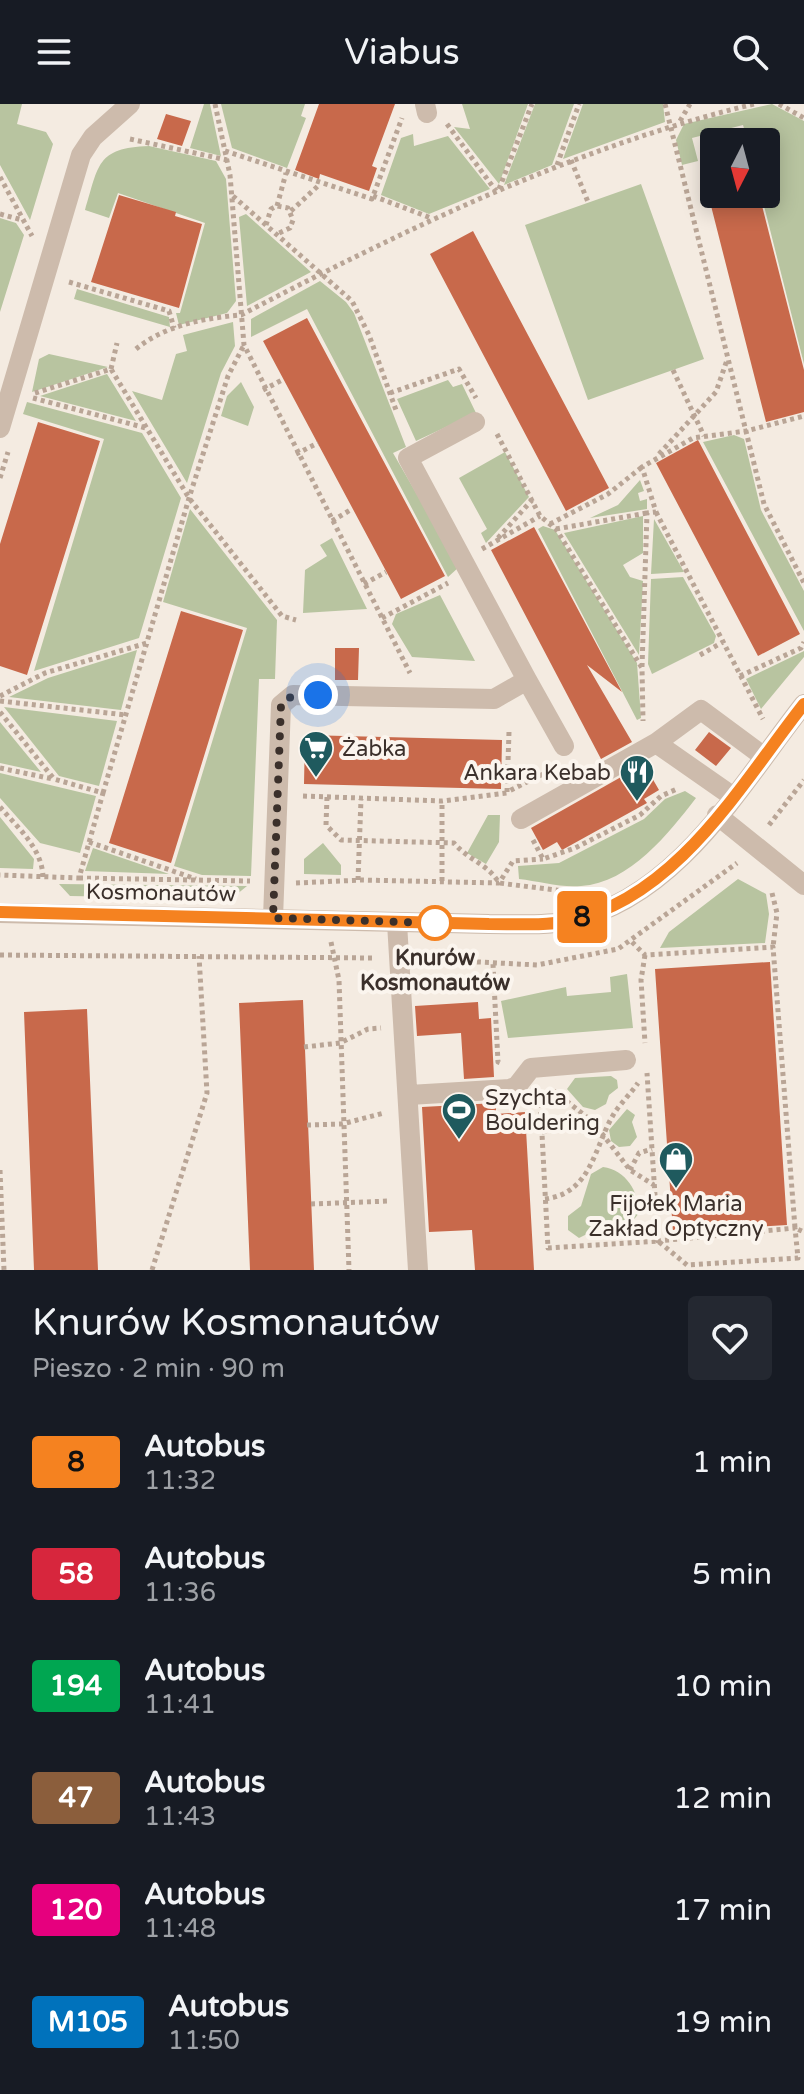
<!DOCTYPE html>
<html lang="pl">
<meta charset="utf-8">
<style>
body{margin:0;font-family:"Varela Round",sans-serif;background:#242831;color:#f1f3f6;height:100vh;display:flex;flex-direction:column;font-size:30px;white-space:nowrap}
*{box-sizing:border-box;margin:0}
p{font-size:26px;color:#9ea1a6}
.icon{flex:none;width:44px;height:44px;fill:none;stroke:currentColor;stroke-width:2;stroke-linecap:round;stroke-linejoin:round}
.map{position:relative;height:1166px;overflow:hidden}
.drawer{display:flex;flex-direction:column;background:#171b24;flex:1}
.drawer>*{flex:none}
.badge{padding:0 16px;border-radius:6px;font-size:28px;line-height:52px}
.needle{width:52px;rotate:186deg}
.controls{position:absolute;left:700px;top:24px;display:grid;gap:16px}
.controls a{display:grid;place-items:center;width:80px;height:80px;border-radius:8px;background:#171b24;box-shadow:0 4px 20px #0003;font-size:40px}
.you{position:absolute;width:40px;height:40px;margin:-20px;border:6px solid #fff;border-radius:50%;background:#1a73e8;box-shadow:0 0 0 12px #1a73e833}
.map>.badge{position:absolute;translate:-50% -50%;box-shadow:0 0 0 4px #fff}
.round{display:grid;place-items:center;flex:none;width:84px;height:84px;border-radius:8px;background:#242831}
.summary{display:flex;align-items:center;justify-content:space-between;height:136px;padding:0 32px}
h1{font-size:38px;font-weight:600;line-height:60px}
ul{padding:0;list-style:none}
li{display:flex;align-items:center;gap:24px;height:112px;padding:0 32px}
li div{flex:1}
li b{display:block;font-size:30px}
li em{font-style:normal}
li .badge{min-width:88px;font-weight:700;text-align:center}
header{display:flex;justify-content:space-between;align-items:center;height:104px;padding:0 32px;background:#171b24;font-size:36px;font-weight:600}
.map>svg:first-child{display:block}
</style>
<header><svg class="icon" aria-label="menu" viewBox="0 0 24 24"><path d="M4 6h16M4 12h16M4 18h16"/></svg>Viabus<svg class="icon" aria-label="search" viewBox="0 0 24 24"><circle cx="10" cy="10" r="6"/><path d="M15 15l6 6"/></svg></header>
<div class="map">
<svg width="804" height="1166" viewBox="0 0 804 1166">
<rect width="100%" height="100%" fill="#f4ebe1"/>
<path fill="#b8c4a0" d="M0,0H22L17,20L46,28L53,40L30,116L0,61Z
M204,0H210L221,52L190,44Z
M221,0H305L301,12L306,14L287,64L232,44Z
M462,0H528L499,80L454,23L470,25Z
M535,0H574L552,61L504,81Z
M583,0H663L665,18L563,55Z
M772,0L804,17V260L761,90H766V38H748L743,21L692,34L698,57L682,61L676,36L684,20Z
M413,30L414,42L448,32L490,85L429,110L381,91L401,34Z
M149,42L216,57L226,75L236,197L227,209L179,221L176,209H180L205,119L118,89L109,114L85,106C99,61 96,44 149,42Z
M641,80L704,255L588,296L525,121Z
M246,110L311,168L247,202L239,113Z
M0,114L16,119L24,131L0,208Z
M320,177L346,198L354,209L406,343L393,349L459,463L448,473L307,205L251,233V215Z
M77,185L169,213L170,223L74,195Z
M233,218L235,242L221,269L187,379L132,287L162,296L176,250L187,247L183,231Z
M49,250L108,263L32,288L39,255Z
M107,270L136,317L40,292Z
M448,276L453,283L462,280L476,309L416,337L397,295Z
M241,278L254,303L248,322L221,312L227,292Z
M27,298L142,329L181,394L139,534L34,567L104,335L23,310Z
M734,331L744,335L761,406L804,487V527L703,338Z
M505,348L529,393L486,439L481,429L487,425L459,374Z
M640,376L644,387L638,389L640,397L647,395V405L590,414L618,401Z
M190,405L277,516L275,575H259L251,772L202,771L174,762L247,524L163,498Z
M643,412V449L623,461L630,473L643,477L639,551L564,429Z
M654,415L684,468L651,470Z
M543,422L555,426L637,559L641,614L637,616L538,425Z
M332,434L367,505L303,509L305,466L327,452L320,441Z
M683,473L716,532L714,539L652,570L648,560L651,475Z
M440,491L475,557L412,553L392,520L396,510Z
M137,546L121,606L9,593L48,574Z
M804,547V553L761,605L746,575Z
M4,603L117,617L99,682L59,672Z
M0,618L41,668L0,659Z
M0,669L96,692L80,749L40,739L0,694Z
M685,687L696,694C669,729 630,779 581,782C561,784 538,777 519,775L518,762L559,759L644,715L665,695Z
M488,711H500L499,738L486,760L467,749Z
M0,713L34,755L33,765L0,764Z
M323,739L341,761V771L304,770V755Z
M93,744L169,770H170L85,767Z
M738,775L766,790L769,810L765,839L660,844L669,828Z
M59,780L247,782L231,795L70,792Z
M627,870L633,924L508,934L501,897L566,883L567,892L611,888L610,873Z
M611,972L617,976L618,984L609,991L606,1000L595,1006L583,1003L567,985L575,974Z
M627,1005L635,1011L632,1018L637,1033L630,1042L619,1043L611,1037L609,1026Z
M603,1063C626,1066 639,1088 639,1109L625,1127L603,1130L595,1126L579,1134L568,1126V1112L581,1102L591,1070Z"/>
<path fill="#c8694b" d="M319,0H395L372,62L377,64L369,87L320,70L319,75L295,66Z
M166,10L191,17L182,42L157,35Z
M708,90H759L804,266V308L766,318Z
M119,91L176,108L175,112L202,120L179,204L91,178Z
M473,127L609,384L566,407L430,150Z
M307,214L445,472L401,495L263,237Z
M38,318L100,337L27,571L0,562V440Z
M698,336L800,530L758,552L656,359Z
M534,423L622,588L587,561L632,638L601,655L491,446Z
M181,507L243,526L171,759L109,739Z
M335,544H359L358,576H335Z
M709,628L731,644L716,662L695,646Z
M305,631L502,636L501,685L304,680Z
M644,660L659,686L644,695L647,699L562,746L557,738L543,746L531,724Z
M770,858L787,1121L673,1128L655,865Z
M303,896L314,1166H250L239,899Z
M478,898L479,915L491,914L494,973L464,975L461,929L417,932L415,902Z
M87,905L98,1166H34L24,908Z
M496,999V1010L525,1008L534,1166H475L472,1126L429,1128L422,1003Z"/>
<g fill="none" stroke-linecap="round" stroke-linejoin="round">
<path stroke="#b9a596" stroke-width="5" stroke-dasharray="4 4" stroke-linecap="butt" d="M215,0L230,71L244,241L410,569
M665,0L764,400L804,479
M779,0L804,14
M680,17L690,0
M447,20L496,87
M130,35L227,56
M225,47L372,95L402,14
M571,56L588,98
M557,61L579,0
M0,73L32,132
M499,85L532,0
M233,92L352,197L369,231L396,306
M373,92L431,114
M277,102L286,69
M291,107L319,81
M0,110L22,116
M266,121L271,105L277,102L288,104L293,116L290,124L277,130
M69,178L169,207L174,224
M136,245C165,221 205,214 241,211C406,125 572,44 754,0
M111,265L117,239
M673,266L704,332
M263,286L284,275
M35,289L111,265L189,394L282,512L296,516
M390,289L459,265L476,294
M33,294L146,324
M497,330L540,412L556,425L642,564L643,617
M296,350L318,339
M659,350L716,288L727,256
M0,374L8,348
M656,408L763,615
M332,417L352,405
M550,420L608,390L642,363
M556,425L647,409
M498,434L532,396
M482,445L540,412
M364,480L386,468
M382,514L448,479
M700,551L723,538
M642,563L647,409L656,408L642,363L693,334L746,327L804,312
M740,572L801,544L804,538
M0,592L45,569L147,539
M0,597L126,611
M0,608L54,675L103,689L79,774L0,771
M509,628L507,688L545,669
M0,664L53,675
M103,689L189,394L228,272L244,241
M303,692L442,697L507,689
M327,693L326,721L341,736L454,739C468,756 488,760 499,779L571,788
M0,703C18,724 42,744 43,773
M769,721L804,676
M533,736L543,755L575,744L640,711L661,692L677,685
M89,738L196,775
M79,774L250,777
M358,776L361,695
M442,777V697
M296,779L362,776L499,779L513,757L543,755
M772,789L777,809L773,843
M331,838L339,876L349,1166
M632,838L645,851L773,843L795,1124L804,1128
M0,851L375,854
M645,851L641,876L645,939
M421,855L537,861L618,845L737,759
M493,860L498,958L503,960
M304,943L340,939L368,925L381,924
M554,987L593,1018L630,1066L654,1081
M540,992L548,1144L658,1137L687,1161L798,1154L795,1124L658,1137L647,969
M307,1021L342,1020L384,1009
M542,1028L555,1026L584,1010
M0,1066L4,1166
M630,1066L639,1049L652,1045
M545,1095C593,1089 594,1041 615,1008C622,998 631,989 638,979
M311,1100L390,1097
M152,1166L207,989L199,852"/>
<path stroke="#cdbbac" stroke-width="20" d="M425,0L427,9
M475,318L408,354L527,576
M0,324L81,51L93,33L130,0
M656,639L701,606L763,652
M717,711L804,781
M521,715L656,639L732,692
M0,809L489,820C516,820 544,822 569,817C677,795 741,680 804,600
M273,814L281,601L293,591L494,595L527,576L564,642
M397,819L418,1166
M409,991L510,985L517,982L531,964L626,956"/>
</g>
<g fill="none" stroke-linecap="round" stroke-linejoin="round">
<g stroke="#fff" stroke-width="18">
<path id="line" d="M0,808L489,820C516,820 544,822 569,817C677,794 741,680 804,600"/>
</g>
<use href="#line" stroke="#f58220" stroke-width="12"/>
<path stroke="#3b302b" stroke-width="8" stroke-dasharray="0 14.4" d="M318,591H293L281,601L273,814L435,819"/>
</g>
<defs>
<g id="supermarket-pin" transform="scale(1.8)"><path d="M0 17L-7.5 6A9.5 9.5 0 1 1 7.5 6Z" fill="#1f5a5e" stroke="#fbf5ee"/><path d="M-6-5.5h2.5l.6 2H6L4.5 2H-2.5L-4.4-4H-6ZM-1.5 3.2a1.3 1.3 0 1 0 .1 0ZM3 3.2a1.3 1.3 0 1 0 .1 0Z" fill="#fff"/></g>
<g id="restaurant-pin" transform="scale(1.8)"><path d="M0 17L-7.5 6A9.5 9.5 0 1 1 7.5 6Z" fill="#1f5a5e" stroke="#fbf5ee"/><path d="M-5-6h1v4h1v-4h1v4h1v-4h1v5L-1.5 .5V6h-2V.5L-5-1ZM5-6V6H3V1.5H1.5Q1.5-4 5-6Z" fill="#fff"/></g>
<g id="stadium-pin" transform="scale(1.8)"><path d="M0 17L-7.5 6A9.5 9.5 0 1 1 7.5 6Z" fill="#1f5a5e" stroke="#fbf5ee"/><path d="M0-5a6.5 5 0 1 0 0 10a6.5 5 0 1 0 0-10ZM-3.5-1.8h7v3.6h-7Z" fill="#fff"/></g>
<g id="shop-pin" transform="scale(1.8)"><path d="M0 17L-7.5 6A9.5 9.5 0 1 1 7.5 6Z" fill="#1f5a5e" stroke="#fbf5ee"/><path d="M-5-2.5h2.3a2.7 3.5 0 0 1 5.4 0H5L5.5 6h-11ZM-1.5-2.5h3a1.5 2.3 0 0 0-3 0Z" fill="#fff"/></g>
</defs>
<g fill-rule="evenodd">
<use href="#supermarket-pin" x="316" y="644"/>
<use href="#restaurant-pin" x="637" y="668"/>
<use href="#stadium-pin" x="459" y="1006"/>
<use href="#shop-pin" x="676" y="1055"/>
</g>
<circle fill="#fff" stroke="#f58220" stroke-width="4" cx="435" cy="819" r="16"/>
<g text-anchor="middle" stroke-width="8" stroke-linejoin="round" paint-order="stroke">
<g font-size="22" fill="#3b302b" stroke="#fbf5ee" text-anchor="start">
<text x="342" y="652">Żabka</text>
<text x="611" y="676" text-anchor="end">Ankara Kebab</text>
<text x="485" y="1001">Szychta<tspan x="485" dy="25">Bouldering</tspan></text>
<text x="676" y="1107" text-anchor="middle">Fijołek Maria<tspan x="676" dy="25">Zakład Optyczny</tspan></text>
</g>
<g font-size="22" fill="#3b302b" stroke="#fbf5ee">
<text transform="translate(161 788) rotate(1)" y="8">Kosmonautów</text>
</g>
<g font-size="22" font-weight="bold" fill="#3b302b" stroke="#fbf5ee">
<text x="435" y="861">Knurów<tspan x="435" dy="25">Kosmonautów</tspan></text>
</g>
</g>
</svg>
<div class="controls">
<a><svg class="needle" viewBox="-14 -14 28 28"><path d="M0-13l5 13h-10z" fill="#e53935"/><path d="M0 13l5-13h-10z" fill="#9ea1a6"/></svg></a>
</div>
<div class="you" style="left:318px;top:591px"></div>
<b class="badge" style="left:582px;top:813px;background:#f58220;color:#111">8</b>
</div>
<section class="drawer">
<div class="summary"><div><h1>Knurów Kosmonautów</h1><p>Pieszo · 2 min · 90 m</p></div><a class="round"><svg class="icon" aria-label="heart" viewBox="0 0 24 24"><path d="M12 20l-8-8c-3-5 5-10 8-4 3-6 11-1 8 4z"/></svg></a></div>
<ul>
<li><span class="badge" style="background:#f58220;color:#111">8</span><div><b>Autobus</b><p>11:32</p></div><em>1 min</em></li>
<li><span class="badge" style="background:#d7263d;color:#fff">58</span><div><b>Autobus</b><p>11:36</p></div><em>5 min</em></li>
<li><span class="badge" style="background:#00a651;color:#fff">194</span><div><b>Autobus</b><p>11:41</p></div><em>10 min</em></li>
<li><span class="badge" style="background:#8b5e3c;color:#fff">47</span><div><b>Autobus</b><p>11:43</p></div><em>12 min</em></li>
<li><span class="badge" style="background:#e6007e;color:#fff">120</span><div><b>Autobus</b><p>11:48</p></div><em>17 min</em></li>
<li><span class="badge" style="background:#0072bc;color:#fff">M105</span><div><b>Autobus</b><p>11:50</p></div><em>19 min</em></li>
</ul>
</section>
